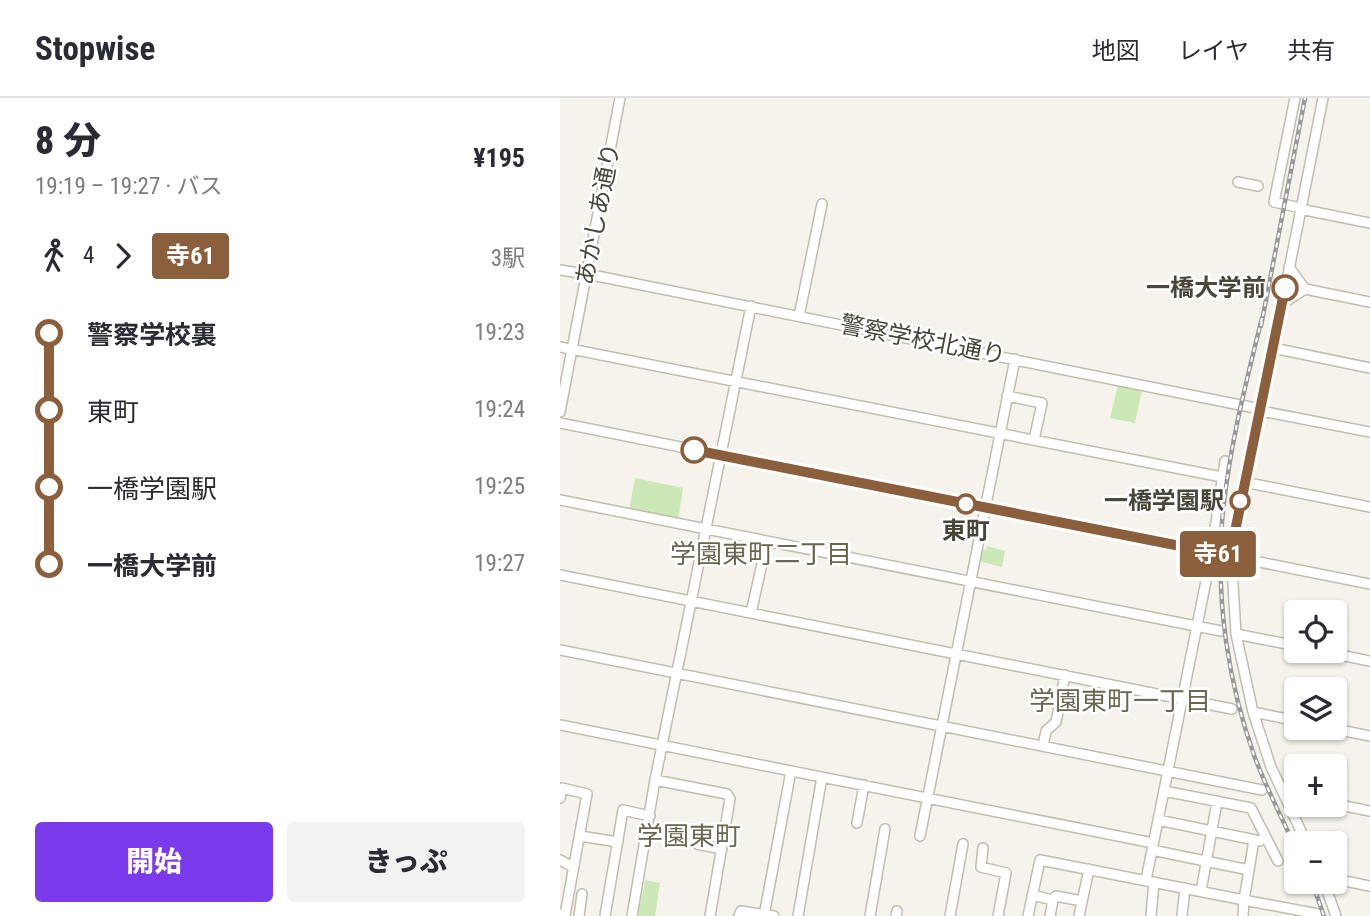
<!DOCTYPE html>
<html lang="ja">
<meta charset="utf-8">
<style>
body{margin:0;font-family:"Roboto Condensed","Noto Sans JP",sans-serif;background:#f2f2f3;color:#2b2b33;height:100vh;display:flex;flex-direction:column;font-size:26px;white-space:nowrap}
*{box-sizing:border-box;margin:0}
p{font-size:23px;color:#7c7c81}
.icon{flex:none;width:38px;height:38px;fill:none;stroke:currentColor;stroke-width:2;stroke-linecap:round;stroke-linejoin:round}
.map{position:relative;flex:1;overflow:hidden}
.side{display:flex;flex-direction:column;background:#fff;width:560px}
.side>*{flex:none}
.badge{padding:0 14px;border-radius:5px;font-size:24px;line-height:46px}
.controls{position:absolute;left:724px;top:502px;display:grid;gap:14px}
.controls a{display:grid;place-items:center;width:63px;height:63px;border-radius:7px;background:#fff;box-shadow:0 2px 5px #0004;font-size:35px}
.map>.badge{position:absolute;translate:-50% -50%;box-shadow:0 0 0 4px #fff}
.legs{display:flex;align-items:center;gap:10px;height:77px;padding:0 35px;font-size:23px}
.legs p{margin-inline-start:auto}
.overview{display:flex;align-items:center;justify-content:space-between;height:119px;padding:0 35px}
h1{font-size:38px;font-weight:800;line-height:52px}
.button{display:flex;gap:14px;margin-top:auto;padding:14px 35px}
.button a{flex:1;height:80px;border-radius:7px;background:#7c3aed;color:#fff;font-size:28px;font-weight:800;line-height:80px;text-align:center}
.button a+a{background:#f2f2f3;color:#2b2b33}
ul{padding:0 35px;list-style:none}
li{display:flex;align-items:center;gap:24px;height:77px;font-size:26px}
li i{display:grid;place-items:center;width:10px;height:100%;margin:0 9px;background:currentColor}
li i::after{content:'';width:18px;height:18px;margin:-9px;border:5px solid;border-radius:50%;background:#fff}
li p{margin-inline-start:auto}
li:first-child i{background:linear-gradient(#0000 50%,currentColor 0)}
li:last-child i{background:linear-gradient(currentColor 50%,#0000 0)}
header{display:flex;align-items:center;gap:42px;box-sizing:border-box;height:98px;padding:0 35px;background:#fff;border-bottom:2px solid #e1e1e2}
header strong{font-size:33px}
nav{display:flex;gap:38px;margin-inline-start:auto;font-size:24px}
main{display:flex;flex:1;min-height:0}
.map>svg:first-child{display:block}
</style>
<header>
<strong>Stopwise</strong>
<nav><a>地図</a><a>レイヤ</a><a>共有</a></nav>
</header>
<main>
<section class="side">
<div class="overview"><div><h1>8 分</h1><p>19:19 – 19:27 · バス</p></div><b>¥195</b></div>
<div class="legs"><svg class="icon" aria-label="walk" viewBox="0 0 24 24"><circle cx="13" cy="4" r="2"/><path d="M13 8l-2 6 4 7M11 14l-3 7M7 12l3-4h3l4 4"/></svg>4<svg class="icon" aria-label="forward" viewBox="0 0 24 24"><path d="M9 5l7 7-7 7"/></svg><b class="badge" style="background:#8b5e3c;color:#fff">寺61</b><p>3駅</p></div>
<ul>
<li><i style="color:#8b5e3c"></i><b>警察学校裏</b><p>19:23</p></li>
<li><i style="color:#8b5e3c"></i><span>東町</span><p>19:24</p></li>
<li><i style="color:#8b5e3c"></i><span>一橋学園駅</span><p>19:25</p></li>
<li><i style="color:#8b5e3c"></i><b>一橋大学前</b><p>19:27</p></li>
</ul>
<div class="button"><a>開始</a><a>きっぷ</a></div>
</section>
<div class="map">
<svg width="810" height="818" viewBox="0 0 810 818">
<rect width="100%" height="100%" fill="#f5f3eb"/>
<path fill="#cbe8b6" d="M558,287L582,292L575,325L550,320Z
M75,380L123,390L118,423L69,413Z
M427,448L445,453L442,469L418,463L421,451L426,452Z
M85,782L100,785L95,818H78Z"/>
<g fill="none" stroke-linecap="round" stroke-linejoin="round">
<g stroke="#c1bdae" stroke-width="12">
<path id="minor" d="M735,0L714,104L741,110
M678,84L698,88
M740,111L810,125
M0,172L32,177L700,311
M745,191L810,204
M722,206L745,191L729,169
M239,218L262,106
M0,249L662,379
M713,250L810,270
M447,298L482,305L474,342
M701,313L810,334
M0,314L60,0
M0,325L810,486
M684,384L810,409
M0,402L661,533
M0,477L672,611
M191,515L207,443
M676,536L737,548
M0,552L702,692
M761,553L810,563
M693,614L737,623
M0,627L593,745
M770,630L810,638
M483,648L486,633L496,624L505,577
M95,682L167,696L170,701L150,818
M604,693L691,710L718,763
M0,700L2,690L27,696L5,817L0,816
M775,706L810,713
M598,722L700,743
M297,725L304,687
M20,738L58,744
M360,738L455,261
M694,742L684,802L758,816
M137,746L162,751
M747,746L711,669L693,614L676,536L671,453L684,384L701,313L763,0
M423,750L421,769L446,775L438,818
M592,752L689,772
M0,762L13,769
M775,781L810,788
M586,782L651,458L665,363
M764,784L776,818
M641,793L657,704
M472,797L493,802L496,798L522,803
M19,818L22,796
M45,818L63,712L90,718
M72,818L95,682L191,208
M179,818L181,813L214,818
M204,818L231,673
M238,818L262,679
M310,818L325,731
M336,818L337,813
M390,818L403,746
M468,818L480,762L684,802L683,818
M490,818L493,802
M519,818L529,771
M591,818L594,784
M622,818L625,790"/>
</g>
<use href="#minor" stroke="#fff" stroke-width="9"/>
<g stroke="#999" stroke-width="4.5">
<path id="rail" d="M702,220C685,288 668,355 662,424C656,503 668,585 695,660C707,691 722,721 737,752
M701,228L745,0
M752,784L764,818"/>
</g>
<use href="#rail" stroke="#fff" stroke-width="2" stroke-dasharray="5" stroke-linecap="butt"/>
</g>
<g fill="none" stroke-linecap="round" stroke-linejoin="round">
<g stroke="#fff" stroke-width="16">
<path id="line-1" d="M134,352L671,458V453C689,365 707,277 725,190"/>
</g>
<use href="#line-1" stroke="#8b5e3c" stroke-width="10"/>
</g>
<g fill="#fff" stroke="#8b5e3c" stroke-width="3.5">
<circle cx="725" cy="190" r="12"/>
<circle cx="134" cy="352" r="12"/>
<circle cx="680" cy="403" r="9"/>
<circle cx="406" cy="406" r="9"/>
</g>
<g text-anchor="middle" stroke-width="5" stroke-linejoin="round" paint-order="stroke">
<g font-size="24" fill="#4a4539" stroke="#fff">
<text transform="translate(38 116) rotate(-79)" y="8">あかしあ通り</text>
<text transform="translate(363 242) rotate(11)" y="8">警察学校北通り</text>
</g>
<g font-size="24" font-weight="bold" fill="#4a4539" stroke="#fff" text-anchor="end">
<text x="706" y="198">一橋大学前</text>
<text x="664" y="411">一橋学園駅</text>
<text x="406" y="441" text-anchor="middle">東町</text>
</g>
<g font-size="26" fill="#6c6550" stroke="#fff">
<text x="201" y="465">学園東町二丁目</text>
<text x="560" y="612">学園東町一丁目</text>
<text x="129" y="747">学園東町</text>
</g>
</g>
</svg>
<div class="controls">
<a><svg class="icon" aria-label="locate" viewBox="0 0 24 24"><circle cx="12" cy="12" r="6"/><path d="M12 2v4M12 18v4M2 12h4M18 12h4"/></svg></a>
<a><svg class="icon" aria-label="layers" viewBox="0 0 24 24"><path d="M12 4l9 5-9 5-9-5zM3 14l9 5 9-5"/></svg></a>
<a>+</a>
<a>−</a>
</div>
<b class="badge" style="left:658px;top:456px;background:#8b5e3c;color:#fff">寺61</b>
</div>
</main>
